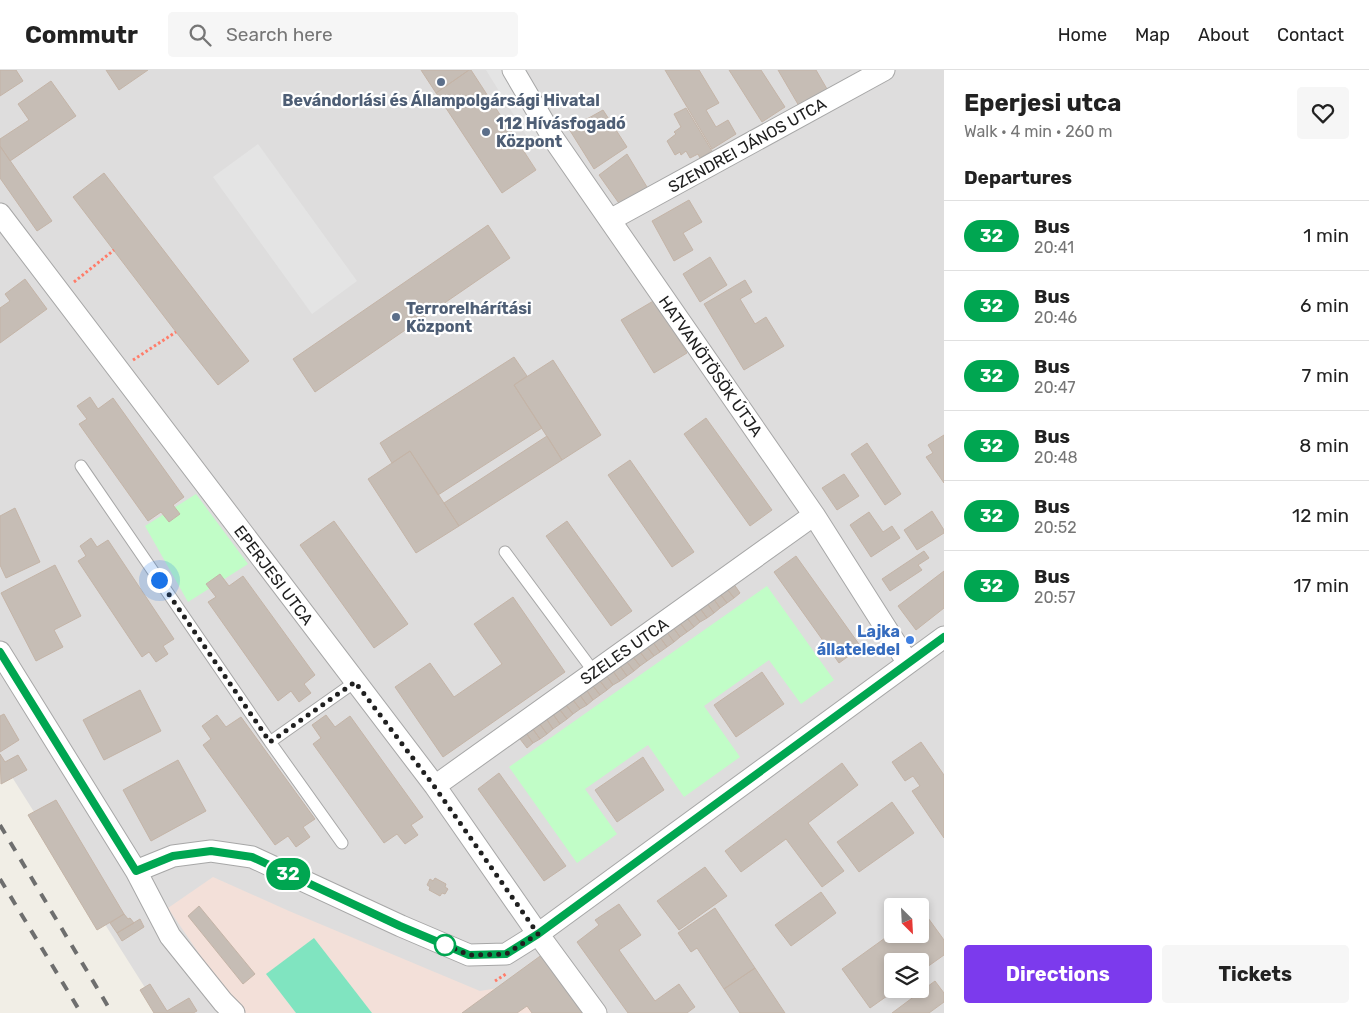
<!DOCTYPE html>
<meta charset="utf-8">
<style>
body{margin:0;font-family:Rubik,sans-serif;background:#f6f6f6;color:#222;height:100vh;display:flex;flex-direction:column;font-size:19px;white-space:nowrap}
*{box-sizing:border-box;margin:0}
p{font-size:16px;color:#767676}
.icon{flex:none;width:28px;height:28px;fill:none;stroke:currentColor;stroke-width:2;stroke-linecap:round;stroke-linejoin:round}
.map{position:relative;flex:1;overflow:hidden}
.details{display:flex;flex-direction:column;background:#fff;width:425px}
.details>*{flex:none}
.badge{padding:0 10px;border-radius:16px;font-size:18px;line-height:32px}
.needle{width:32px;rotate:156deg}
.tools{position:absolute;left:884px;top:828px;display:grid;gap:10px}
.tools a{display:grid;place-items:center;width:45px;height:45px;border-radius:5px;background:#fff;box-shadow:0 2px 8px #0003;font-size:25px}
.you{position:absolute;width:25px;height:25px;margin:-12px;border:4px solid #fff;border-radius:50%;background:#1a73e8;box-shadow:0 0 0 8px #1a73e833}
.map>.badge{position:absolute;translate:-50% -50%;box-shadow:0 0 0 2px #fff}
h2{padding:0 20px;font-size:19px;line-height:45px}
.round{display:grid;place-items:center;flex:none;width:52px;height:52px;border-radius:5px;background:#f6f6f6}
.head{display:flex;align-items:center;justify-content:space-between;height:85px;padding:0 20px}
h1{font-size:24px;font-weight:700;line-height:38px}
.button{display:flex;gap:10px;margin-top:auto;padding:10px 20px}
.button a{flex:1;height:58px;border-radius:5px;background:#7c3aed;color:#fff;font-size:20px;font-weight:700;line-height:58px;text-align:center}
.button a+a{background:#f6f6f6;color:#222}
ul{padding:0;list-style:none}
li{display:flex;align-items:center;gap:15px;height:70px;padding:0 20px;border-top:1px solid #e0e0e0}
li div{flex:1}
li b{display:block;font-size:19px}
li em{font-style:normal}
li .badge{min-width:55px;font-weight:700;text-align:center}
header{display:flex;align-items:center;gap:30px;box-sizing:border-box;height:70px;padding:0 25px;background:#fff;border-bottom:1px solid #e0e0e0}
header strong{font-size:24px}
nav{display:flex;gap:28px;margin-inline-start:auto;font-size:18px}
.search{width:350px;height:45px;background:#f6f6f6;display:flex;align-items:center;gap:12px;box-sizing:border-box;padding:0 18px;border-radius:5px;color:#767676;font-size:19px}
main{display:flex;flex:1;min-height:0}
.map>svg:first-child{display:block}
</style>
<header>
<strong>Commutr</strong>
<div class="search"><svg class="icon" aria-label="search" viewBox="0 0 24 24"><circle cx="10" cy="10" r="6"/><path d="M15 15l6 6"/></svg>Search here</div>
<nav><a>Home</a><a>Map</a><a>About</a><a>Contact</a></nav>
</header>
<main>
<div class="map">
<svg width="944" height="943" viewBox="0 0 944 943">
<rect width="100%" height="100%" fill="#f1eee6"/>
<path fill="#dedddd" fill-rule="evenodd" d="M0,0H944V943H161L0,688ZM892,836H920V864H892ZM892,891H920V919H892Z"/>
<path fill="#f3e0d9" d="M213,807L289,841L480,921L539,911L561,943H241L232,932L168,838Z"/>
<path fill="#c1fdc7" d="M196,424L248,494L188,532L145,456Z
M767,516L834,610L801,634L769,590L704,636L740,687L684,727L648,675L585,719L617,764L577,793L509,697Z"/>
<path fill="#80e4c0" d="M314,868L372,943H296L266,904Z"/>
<path fill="#e4e4e4" d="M486,0H503L547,71L534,78Z
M258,74L357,211L312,244L213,107Z"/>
<path fill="#c6bdb5" stroke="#c4b4a7" d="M0,0H16L23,11L0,26Z
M106,0H148L119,20Z
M421,0H469L436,23Z
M469,0H471L536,100L502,123L436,23Z
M665,0H699L719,33L706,40L716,57L728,50L736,64L712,79Z
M729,0H761L785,37L762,52Z
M778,0H816L827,19L799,36Z
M51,11L76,46L10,91L0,76V69L29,50L18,34Z
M686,38L712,81L700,88L698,84L690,88L686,81L681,85L680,82L675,85L667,71L676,64L674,62L681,57L674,44Z
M603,40L627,77L594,99L569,59Z
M0,76L52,151L37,161L0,108Z
M627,84L650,122L623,139L599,105Z
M104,103L249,291L218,315L176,262L73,127Z
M689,130L702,152L683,163L693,180L674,191L652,151Z
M488,155L510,188L315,322L293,289Z
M710,187L727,215L700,232L683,204Z
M25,209L47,239L0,273V238L10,231L5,224Z
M745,210L752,222L740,229L755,254L766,247L784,276L744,300L704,234Z
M655,230L687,283L654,303L621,250Z
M514,287L527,306L514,315L542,358L438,425L410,381L392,393L380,373Z
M553,290L601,365L562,390L514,315Z
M90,327L98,339L113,328L184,427L173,435L180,444L169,452L161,442L148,451L79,354L87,349L77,336Z
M706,348L772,440L750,456L684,364Z
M944,365V413L926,387L933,383L928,375Z
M547,366L562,390L459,456L444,433Z
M867,373L901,424L885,435L851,384Z
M410,381L459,456L416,483L368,409Z
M630,390L694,482L672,497L608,405Z
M844,404L859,426L837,440L822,418Z
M15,438L40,492L6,508L0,495V446Z
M932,441L944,460V463L917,480L904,460Z
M869,442L883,462L892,456L900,468L871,487L850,455Z
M334,451L408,554L374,578L300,475Z
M567,451L632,541L611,556L546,466Z
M91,468L97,477L108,470L174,569L163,576L168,584L156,592L149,582L142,587L78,491L86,486L80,476Z
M924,481L929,488L918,495L922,500L890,521L882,509Z
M796,486L861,577L839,593L774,502Z
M55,495L81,546L54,560L63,577L36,591L1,523Z
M944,501V538L916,560L898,536Z
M220,504L229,516L243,506L315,605L304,614L311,623L299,632L291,621L278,631L208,532L216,527L206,514Z
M731,510L740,523L734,528L724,515Z
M724,515L734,528L727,533L717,520Z
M717,520L727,533L720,538L711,525Z
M711,525L720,538L714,543L704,529Z
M513,527L565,602L443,687L395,617L430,593L454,627L502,594L474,554Z
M704,529L714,543L707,548L697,534Z
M697,534L707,548L700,552L690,539Z
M690,539L700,552L694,557L684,544Z
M684,544L694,557L687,562L677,549Z
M677,549L687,562L680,567L670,553Z
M670,553L680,567L674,572L664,558Z
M664,558L674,572L667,577L657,563Z
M657,563L667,577L660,582L650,568Z
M650,568L660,582L654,586L644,573Z
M644,573L654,586L647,591L637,578Z
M637,578L647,591L640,596L630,583Z
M630,583L640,596L634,601L624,588Z
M624,588L634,601L627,606L617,592Z
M617,592L627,606L620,611L610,597Z
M610,597L620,611L613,615L604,602Z
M604,602L613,615L607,620L597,607Z
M762,602L784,634L736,667L714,635Z
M597,607L607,620L600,625L590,612Z
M590,612L600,625L593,630L584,616Z
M584,616L593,630L587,635L577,621Z
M140,620L161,661L104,690L83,650Z
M577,621L587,635L580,639L570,626Z
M570,626L580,639L573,644L563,631Z
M563,631L573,644L567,649L557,636Z
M557,636L567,649L560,654L550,640Z
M550,640L560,654L553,659L544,645Z
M4,644L19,670L0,682V646Z
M217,645L226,657L241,647L315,749L303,757L310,767L296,777L288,766L275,775L203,675L211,669L202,656Z
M326,645L335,657L350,646L423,747L411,755L418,765L405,774L397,764L384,773L313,674L321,668L312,655Z
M544,645L553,659L547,664L537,650Z
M537,650L547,664L540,669L530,655Z
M530,655L540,669L533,673L524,660Z
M524,660L533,673L527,678L517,665Z
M921,672L944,705V768L912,721L920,716L913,706L905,711L892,692Z
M0,684L5,692L18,685L27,700L1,714Z
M643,687L664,720L617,752L595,720Z
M178,690L206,741L151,771L123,720Z
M842,693L858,715L808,753L844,801L822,817L786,769L741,802L725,781Z
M499,703L566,796L544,811L478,719Z
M56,730L124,844L97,860L28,745Z
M892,732L914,763L859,802L837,772Z
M705,797L727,826L679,860L657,831Z
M435,808L446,814L445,817L448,819L445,824L442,823L440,826L429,820L430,817L427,815L430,809L433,811Z
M821,822L836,843L791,876L775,855Z
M619,834L641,865L619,880L655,931L679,914L695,937L687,943H628L577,872L599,855L595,850Z
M199,836L255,904L243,914L188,846Z
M715,838L755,898L724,919L697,878L691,882L678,863Z
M923,841L944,870V885L920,902V891H892V919H897L870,938L842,899L892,863V864H920V843Z
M124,844L128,849L130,848L134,853L117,863L110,853Z
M140,849L144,857L122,871L117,863Z
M543,884L586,943H532L527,936L517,943H462Z
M755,898L785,943H740L724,919Z
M935,911L944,923V932L929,943H892Z
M150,914L167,941L189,928L197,941L193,943H154L140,920Z"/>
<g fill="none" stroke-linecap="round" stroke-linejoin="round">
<g stroke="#a7a7a7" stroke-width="13">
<path id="lane" d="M81,396L270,672L355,612
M505,482L594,602
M270,672L342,773"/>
</g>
<g stroke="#a7a7a7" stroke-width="23">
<path id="street" d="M513,0L553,68L814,445L908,593
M0,144L435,716L538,864L596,943
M610,150L884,0
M0,582L136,801L170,866L223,932L234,943
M435,716L814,445
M136,801L173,786L211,781L252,787L401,856L469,885L506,884L538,864L944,567"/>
</g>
<path stroke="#ff7c69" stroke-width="3" stroke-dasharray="2.5 2.5" stroke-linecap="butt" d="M74,212L114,180
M133,290L176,262
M495,911L506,904"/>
<use href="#lane" stroke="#fff" stroke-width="11"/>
<use href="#street" stroke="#fff" stroke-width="21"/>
<path stroke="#6e6e6e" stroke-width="4" stroke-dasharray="10 10" stroke-linecap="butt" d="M0,755L112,943
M0,809L81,943"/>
</g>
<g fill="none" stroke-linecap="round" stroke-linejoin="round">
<g stroke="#fff" stroke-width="11">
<path id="line" d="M0,582L136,801L173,786L211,781L252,787L400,856L469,885L506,884L538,864L944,567"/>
</g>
<use href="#line" stroke="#00a651" stroke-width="8"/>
<path stroke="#202020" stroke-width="5" stroke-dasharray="0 9" d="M159,510L270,672L355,612L434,716L538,864L506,884L469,885L445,875"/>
</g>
<g fill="#5c6f8a" stroke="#fff" stroke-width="2">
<circle cx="441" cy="12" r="5"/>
<circle cx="486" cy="62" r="5"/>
<circle cx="396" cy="247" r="5"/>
</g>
<circle fill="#3f7fe0" stroke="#fff" stroke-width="2" cx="910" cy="570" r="5"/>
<circle fill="#fff" stroke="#00a651" stroke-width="2.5" cx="445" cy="875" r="10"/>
<g text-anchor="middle" stroke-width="4.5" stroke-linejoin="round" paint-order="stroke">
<g font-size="16" font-weight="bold" fill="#4e5e75" stroke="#fff" text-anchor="start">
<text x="441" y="36" text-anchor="middle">Bevándorlási és Állampolgársági Hivatal</text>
<text x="496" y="59">112 Hívásfogadó<tspan x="496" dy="18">Központ</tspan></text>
<text x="406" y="244">Terrorelhárítási<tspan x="406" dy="18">Központ</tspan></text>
</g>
<g font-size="16" fill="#202020" stroke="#fff">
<text transform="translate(747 75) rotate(-29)" y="6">SZENDREI JÁNOS UTCA</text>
<text transform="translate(711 296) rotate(55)" y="6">HATVANÖTÖSÖK ÚTJA</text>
<text transform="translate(274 505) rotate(53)" y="6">EPERJESI UTCA</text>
<text transform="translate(624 581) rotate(-35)" y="6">SZELES UTCA</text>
</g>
<g font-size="16" font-weight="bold" fill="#366cbe" stroke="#fff" text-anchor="end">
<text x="900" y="567">Lajka<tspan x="900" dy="18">állateledel</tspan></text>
</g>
</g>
</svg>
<div class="tools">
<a><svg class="needle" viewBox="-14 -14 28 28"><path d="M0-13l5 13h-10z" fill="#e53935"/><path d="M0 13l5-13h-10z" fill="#767676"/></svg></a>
<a><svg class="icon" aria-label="layers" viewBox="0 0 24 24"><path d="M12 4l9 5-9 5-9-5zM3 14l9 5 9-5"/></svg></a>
</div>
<div class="you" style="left:159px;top:510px"></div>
<b class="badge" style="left:288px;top:804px;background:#00a651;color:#fff">32</b>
</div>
<section class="details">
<div class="head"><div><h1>Eperjesi utca</h1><p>Walk · 4 min · 260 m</p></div><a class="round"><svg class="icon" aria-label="heart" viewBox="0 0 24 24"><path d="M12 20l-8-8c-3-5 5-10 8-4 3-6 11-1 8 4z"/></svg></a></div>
<h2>Departures</h2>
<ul>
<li><span class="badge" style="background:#00a651;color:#fff">32</span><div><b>Bus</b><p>20:41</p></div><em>1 min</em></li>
<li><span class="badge" style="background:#00a651;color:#fff">32</span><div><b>Bus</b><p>20:46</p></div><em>6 min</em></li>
<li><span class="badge" style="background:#00a651;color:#fff">32</span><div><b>Bus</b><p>20:47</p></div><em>7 min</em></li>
<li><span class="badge" style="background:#00a651;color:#fff">32</span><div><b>Bus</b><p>20:48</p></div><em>8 min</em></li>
<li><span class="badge" style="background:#00a651;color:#fff">32</span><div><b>Bus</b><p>20:52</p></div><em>12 min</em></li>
<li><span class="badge" style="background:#00a651;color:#fff">32</span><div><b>Bus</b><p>20:57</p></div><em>17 min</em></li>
</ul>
<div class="button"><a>Directions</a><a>Tickets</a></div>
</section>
</main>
